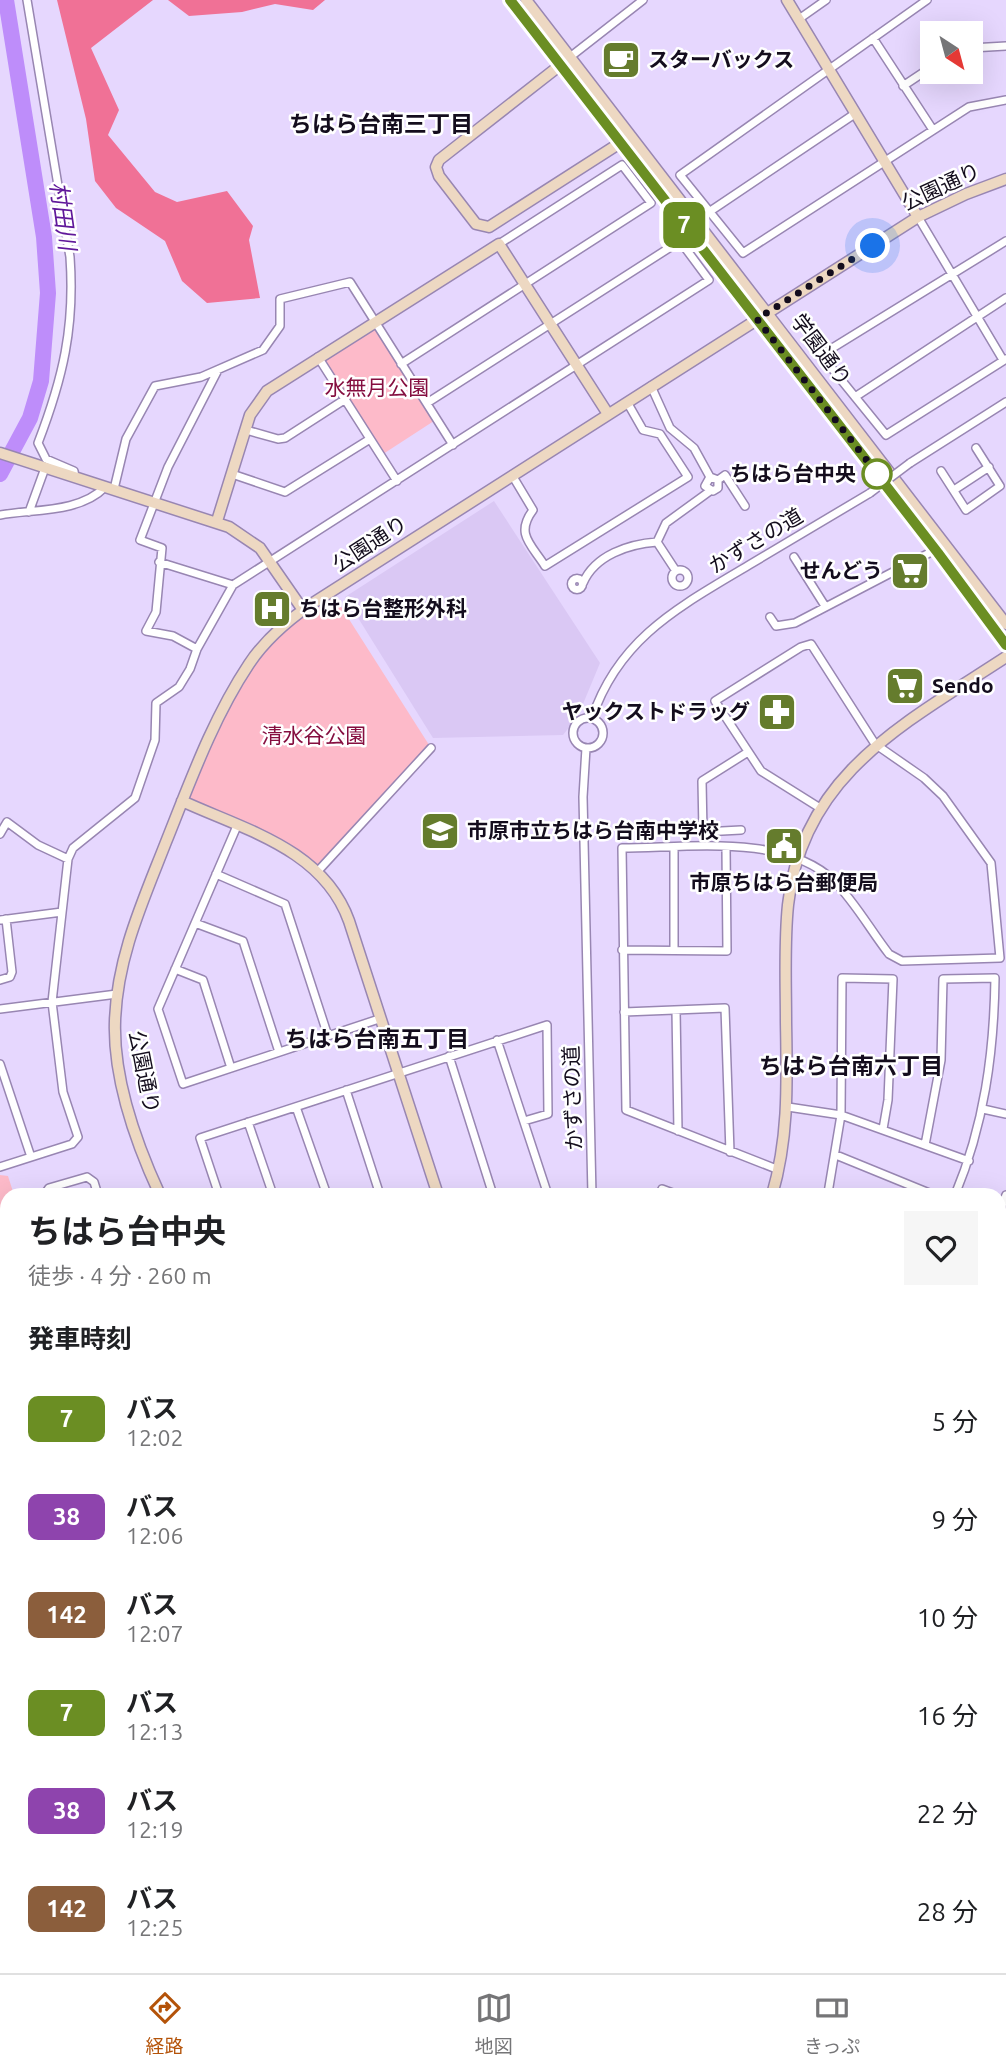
<!DOCTYPE html>
<html lang="ja">
<meta charset="utf-8">
<style>
body{margin:0;font-family:Ubuntu,"Noto Sans JP",sans-serif;background:#f6f6f6;color:#202124;height:100vh;display:flex;flex-direction:column;font-size:26px;white-space:nowrap}
*{box-sizing:border-box;margin:0}
p{font-size:23px;color:#757577}
.icon{flex:none;width:38px;height:38px;fill:none;stroke:currentColor;stroke-width:2;stroke-linecap:round;stroke-linejoin:round}
.map{position:relative;flex:1;overflow:hidden}
.sheet{position:absolute;left:0px;top:1188px;width:1006px;height:786px;display:flex;flex-direction:column;background:#fff;border-radius:21px 21px 0 0;box-shadow:0 7px 28px #0002}
.sheet>*{flex:none}
.badge{padding:0 14px;border-radius:10px;font-size:24px;line-height:46px}
.needle{width:46px;rotate:144deg}
.controls{position:absolute;left:920px;top:21px;display:grid;gap:14px}
.controls a{display:grid;place-items:center;width:63px;height:63px;border-radius:0px;background:#fff;box-shadow:0 7px 28px #0002;font-size:35px}
.you{position:absolute;width:35px;height:35px;margin:-18px;border:5px solid #fff;border-radius:50%;background:#1a73e8;box-shadow:0 0 0 10px #1a73e833}
.map>.badge{position:absolute;translate:-50% -50%;box-shadow:0 0 0 4px #fff}
h2{padding:0 28px;font-size:26px;line-height:63px}
.round{display:grid;place-items:center;flex:none;width:74px;height:74px;border-radius:0px;background:#f6f6f6}
.overview{display:flex;align-items:center;justify-content:space-between;height:119px;padding:0 28px}
h1{font-size:33px;font-weight:700;line-height:52px}
ul{padding:0;list-style:none}
li{display:flex;align-items:center;gap:21px;height:98px;padding:0 28px}
li div{flex:1}
li b{display:block;font-size:26px}
li em{font-style:normal}
li .badge{min-width:77px;font-weight:700;text-align:center}
.tab-bar{display:flex;justify-content:space-around;align-items:center;height:98px;border-top:2px solid #e0e0e0;background:#fff;font-size:19px;color:#757577}
.tab-bar a{display:grid;justify-items:center;gap:4px}
.tab-bar .current{color:#b45309}
.map>svg:first-child{display:block}
</style>
<div class="map">
<svg width="1006" height="1973" viewBox="0 0 1006 1973">
<rect width="100%" height="100%" fill="#e6d7fe"/>
<path fill="#dac8f4" d="M494,501L600,663L578,716L563,735L433,738L345,597Z"/>
<path fill="#fdbac9" d="M374,321L437,419L380,456L318,357Z
M331,591L431,748L318,871L296,853L182,801L217,720L267,640Z
M0,1175L8,1176L14,1195H7V1271L0,1274Z"/>
<path fill="#f07196" d="M57,0H153L91,48L119,110L108,135L155,192L177,202L227,191L253,226L249,240L260,298L207,303L182,281L165,241L116,208L95,181L86,119Z
M168,0H325L313,10L275,4L242,12L189,16Z"/>
<g fill="none" stroke-linecap="round" stroke-linejoin="round">
<path stroke="#be8dfa" stroke-width="16" d="M0,474L30,418L41,381L48,293L44,237L6,0"/>
<g stroke="#9886b2" stroke-width="10">
<path id="street" d="M27,0L70,257C75,327 63,378 38,443L46,459L74,471L75,478
M927,0L680,175L743,253L969,107L1006,100
M799,19L826,0
M873,38L933,130
M971,48L1006,46
M570,57L643,0
M903,86L933,66
M709,212L856,113
M918,217L1003,360
M1006,241L821,355L886,435L1006,359
M318,357L397,481
M401,364L651,203L622,165L499,244
M651,386L670,428L694,448L710,477L718,480V488L713,491L705,486L710,477
M855,397L1006,298
M246,430L278,439L285,438L344,400
M910,463L1006,402
M941,471L966,510L1000,486L976,448
M232,474L285,492L370,439
M512,475L533,510C515,534 531,544 545,566L688,477L660,434L643,430L627,402
M718,480L725,475L745,506
M114,489L126,439L155,386L201,377L263,350L280,326V299L350,282L453,445
M954,490L989,467
M29,512L45,468
M0,515C33,509 80,513 105,487
M657,542L676,571
M794,557L825,606
M159,562L233,585
M672 578a8 8 0 1 1 16 0a8 8 0 1 1-16 0Z
M571.5 584a5.5 5.5 0 1 1 11 0a5.5 5.5 0 1 1-11 0Z
M583,583C595,555 629,544 657,542L666,523L710,491
M770,617L776,626L795,623L935,550
M197,649L173,636L146,631L156,612L162,548L140,540L168,467L218,370
M573 733a15 15 0 1 1 30 0a15 15 0 1 1-30 0Z
M592,718C619,637 681,606 749,565C790,541 830,517 870,493
M586,748L583,797L592,1195
M237,826L158,1009L183,1084L379,1019
M741,830L703,832L702,781L748,752
M0,834L7,822L38,845L68,859
M674,848V950
M318,871L431,748
M216,874L285,904L328,1036
M0,920L62,912
M195,923L243,941L279,1052
M622,950L727,951L726,848
M175,969L203,980L231,1068
M0,980L10,977L12,972L6,919
M0,1009L117,994
M676,1010L678,1131
M624,1012L725,1008L730,1152
M497,1040L548,1195
M449,1056L493,1195
M0,1064L31,1157
M346,1090L380,1195
M296,1107L327,1195
M788,1107L841,1115L969,1161
M983,1109L1006,1114
M248,1122L273,1195
M925,1145L941,1060L943,979L995,978C994,1054 984,1125 955,1195
M836,1155L934,1195
M0,1167L72,1144L78,1137L63,1092L52,1002L68,859L73,848L135,798L155,740L156,703L179,687L190,669L197,649L233,585L709,280L680,241L427,403
M779,1170L626,1110L622,848C686,848 785,833 834,881C855,902 871,931 889,954L902,961L1000,958L991,863L943,796L924,778L875,744L811,644L801,647L715,701L761,771L820,808
M44,1195L49,1188L87,1177L94,1182L98,1195
M219,1195L200,1138L547,1025L548,1114L524,1121
M528,1195L548,1192
M660,1195L662,1189L678,1195
M832,1195L828,1193L841,1115L842,978L893,979L888,1100L883,1129
M999,1213L1006,1195
M999,1265L1006,1267
M0,1274L7,1275
M999,1293L1006,1295
M999,1325V1332
M0,1371L7,1369
M0,1420H7
M999,1457L1006,1439
M7,1471L3,1472L7,1481
M999,1549L1006,1552
M0,1556L7,1552
M0,1565L7,1574
M0,1612L7,1618
M0,1647L6,1653L0,1659
M999,1671L1006,1674
M0,1726L7,1718
M999,1779L1006,1764
M0,1794L7,1786
M0,1814L7,1818
M0,1845L7,1832
M999,1886L1006,1882
M0,1909L7,1904
M0,1954L7,1951
M603,1967L618,1973
M112,1973L114,1967
M163,1973L165,1967
M212,1973L215,1967
M263,1973L266,1967
M302,1973L304,1967
M378,1973L381,1967
M454,1973L463,1967
M516,1973L519,1967
M686,1973L689,1967
M742,1973L745,1967
M862,1973L871,1967"/>
</g>
<g stroke="#9886b2" stroke-width="13">
<path id="secondary" d="M510,0L938,553L1006,645
M526,0L1006,624
M787,0L918,217
M563,63L439,160L436,167L439,176L476,224L489,227L620,143
M0,453L229,527L260,548L303,610
M217,521L250,415L267,391L499,244L608,414
M182,801C245,830 323,849 349,921L438,1195
M160,1195C136,1143 113,1078 115,1021C117,957 143,901 166,842C190,782 213,718 249,664C265,640 287,621 310,605L918,217L966,194L1006,179
M772,1195C789,1137 787,1082 786,1022C786,983 784,944 788,905C802,774 907,722 1006,657
M999,1382L1006,1366
M999,1411L1006,1394
M999,1606L1006,1609
M630,1973L633,1967
M761,1973L764,1967
M773,1973L776,1967"/>
</g>
<use href="#street" stroke="#fff" stroke-width="7"/>
<use href="#secondary" stroke="#edd8c2" stroke-width="10"/>
<g stroke="#9886b2" stroke-width="10" stroke-linecap="butt">
<path id="street-bridge" d="M870,493L910,463"/>
</g>
<use href="#street-bridge" stroke="#fff" stroke-width="7"/>
</g>
<g fill="none" stroke-linecap="round" stroke-linejoin="round">
<g stroke="#fff" stroke-width="16">
<path id="line" d="M510,0L938,553L1006,645"/>
</g>
<use href="#line" stroke="#6b8e23" stroke-width="10"/>
<path stroke="#140d1d" stroke-width="7" stroke-dasharray="0 12.6" d="M873,246L757,319L879,476L877,474"/>
</g>
<defs>
<g id="cafe-square" transform="scale(2.0125)"><rect x="-9" y="-9" width="18" height="18" rx="4" fill="#657c2d" stroke="#fff"/><path d="M-5.5-4.5H6V0H3Q3 3.5 0 3.5H-2.5Q-5.5 3.5-5.5 0ZM3-3.2v2h1.7v-2ZM-6 4.5H4V6H-6Z" fill="#fff"/></g>
<g id="supermarket-square" transform="scale(2.0125)"><rect x="-9" y="-9" width="18" height="18" rx="4" fill="#657c2d" stroke="#fff"/><path d="M-6-5.5h2.5l.6 2H6L4.5 2H-2.5L-4.4-4H-6ZM-1.5 3.2a1.3 1.3 0 1 0 .1 0ZM3 3.2a1.3 1.3 0 1 0 .1 0Z" fill="#fff"/></g>
<g id="hospital-square" transform="scale(2.0125)"><rect x="-9" y="-9" width="18" height="18" rx="4" fill="#657c2d" stroke="#fff"/><path d="M-5-5h3v3.5h4V-5h3V5h-3V1.5h-4V5h-3Z" fill="#fff"/></g>
<g id="pharmacy-square" transform="scale(2.0125)"><rect x="-9" y="-9" width="18" height="18" rx="4" fill="#657c2d" stroke="#fff"/><path d="M-2-6h4v4h4v4h-4v4h-4v-4h-4v-4h4Z" fill="#fff"/></g>
<g id="school-square" transform="scale(2.0125)"><rect x="-9" y="-9" width="18" height="18" rx="4" fill="#657c2d" stroke="#fff"/><path d="M0-5L7-2L0 1L-7-2ZM-4 1L0 2.5L4 1V4Q0 6-4 4Z" fill="#fff"/></g>
<g id="civic-square" transform="scale(2.0125)"><rect x="-9" y="-9" width="18" height="18" rx="4" fill="#657c2d" stroke="#fff"/><path d="M-.6-6.5H3V-4.5H.6V-3L4-1V1h2V6H-6V1h2V-1L-.6-3ZM-1.2 2.5V6h2.4V2.5Z" fill="#fff"/></g>
</defs>
<g fill-rule="evenodd">
<use href="#cafe-square" x="621" y="60"/>
<use href="#supermarket-square" x="910" y="571"/>
<use href="#hospital-square" x="272" y="609"/>
<use href="#supermarket-square" x="905" y="686"/>
<use href="#pharmacy-square" x="777" y="712"/>
<use href="#school-square" x="440" y="831"/>
<use href="#civic-square" x="784" y="846"/>
</g>
<circle fill="#fff" stroke="#6b8e23" stroke-width="3.5" cx="877" cy="474" r="14"/>
<g text-anchor="middle" stroke-width="5" stroke-linejoin="round" paint-order="stroke">
<g font-size="21" font-weight="bold" fill="#140d1d" stroke="#fff" text-anchor="start">
<text x="648" y="67">スターバックス</text>
<text x="883" y="578" text-anchor="end">せんどう</text>
<text x="299" y="616">ちはら台整形外科</text>
<text x="932" y="693">Sendo</text>
<text x="750" y="719" text-anchor="end">ヤックストドラッグ</text>
<text x="467" y="838">市原市立ちはら台南中学校</text>
<text x="784" y="890" text-anchor="middle">市原ちはら台郵便局</text>
</g>
<g font-size="21" fill="#140d1d" stroke="#fff">
<text transform="translate(941 187) rotate(-25)" y="7">公園通り</text>
<text transform="translate(821 350) rotate(53)" y="7">学園通り</text>
<text transform="translate(756 541) rotate(-31)" y="7">かずさの道</text>
<text transform="translate(370 544) rotate(-33)" y="7">公園通り</text>
<text transform="translate(144 1072) rotate(79)" y="7">公園通り</text>
<text transform="translate(573 1098) rotate(-92)" y="7">かずさの道</text>
</g>
<g font-size="21" fill="#850f40" stroke="#fff">
<text x="377" y="395">水無月公園</text>
<text x="314" y="743">清水谷公園</text>
</g>
<g font-size="21" font-weight="bold" fill="#140d1d" stroke="#fff" text-anchor="end">
<text x="856" y="481">ちはら台中央</text>
</g>
<g font-size="23" font-weight="bold" fill="#140d1d" stroke="#fff">
<text x="381" y="132">ちはら台南三丁目</text>
<text x="377" y="1047">ちはら台南五丁目</text>
<text x="851" y="1074">ちはら台南六丁目</text>
</g>
<g font-size="23" font-style="italic" fill="#60189a" stroke="#fff">
<text transform="translate(63 216) rotate(82)" y="8">村田川</text>
</g>
</g>
</svg>
<div class="controls">
<a><svg class="needle" viewBox="-14 -14 28 28"><path d="M0-13l5 13h-10z" fill="#e53935"/><path d="M0 13l5-13h-10z" fill="#757577"/></svg></a>
</div>
<div class="you" style="left:873px;top:246px"></div>
<b class="badge" style="left:684px;top:225px;background:#6b8e23;color:#fff">7</b>
<section class="sheet">
<div class="overview"><div><h1>ちはら台中央</h1><p>徒歩 · 4 分 · 260 m</p></div><a class="round"><svg class="icon" aria-label="heart" viewBox="0 0 24 24"><path d="M12 20l-8-8c-3-5 5-10 8-4 3-6 11-1 8 4z"/></svg></a></div>
<h2>発車時刻</h2>
<ul>
<li><span class="badge" style="background:#6b8e23;color:#fff">7</span><div><b>バス</b><p>12:02</p></div><em>5 分</em></li>
<li><span class="badge" style="background:#8e44ad;color:#fff">38</span><div><b>バス</b><p>12:06</p></div><em>9 分</em></li>
<li><span class="badge" style="background:#8b5e3c;color:#fff">142</span><div><b>バス</b><p>12:07</p></div><em>10 分</em></li>
<li><span class="badge" style="background:#6b8e23;color:#fff">7</span><div><b>バス</b><p>12:13</p></div><em>16 分</em></li>
<li><span class="badge" style="background:#8e44ad;color:#fff">38</span><div><b>バス</b><p>12:19</p></div><em>22 分</em></li>
<li><span class="badge" style="background:#8b5e3c;color:#fff">142</span><div><b>バス</b><p>12:25</p></div><em>28 分</em></li>
</ul>
</section>
</div>
<nav class="tab-bar">
<a class="current"><svg class="icon" aria-label="directions" viewBox="0 0 24 24"><path d="M12 3l9 9-9 9-9-9zM9 14v-3h6M13 9l2 2-2 2"/></svg>経路</a>
<a><svg class="icon" aria-label="map" viewBox="0 0 24 24"><path d="M3 6l6-2 6 2 6-2v14l-6 2-6-2-6 2zM9 4v14M15 6v14"/></svg>地図</a>
<a><svg class="icon" aria-label="tickets" viewBox="0 0 24 24"><path d="M3 7h18v10H3zM15 7v10"/></svg>きっぷ</a>
</nav>
